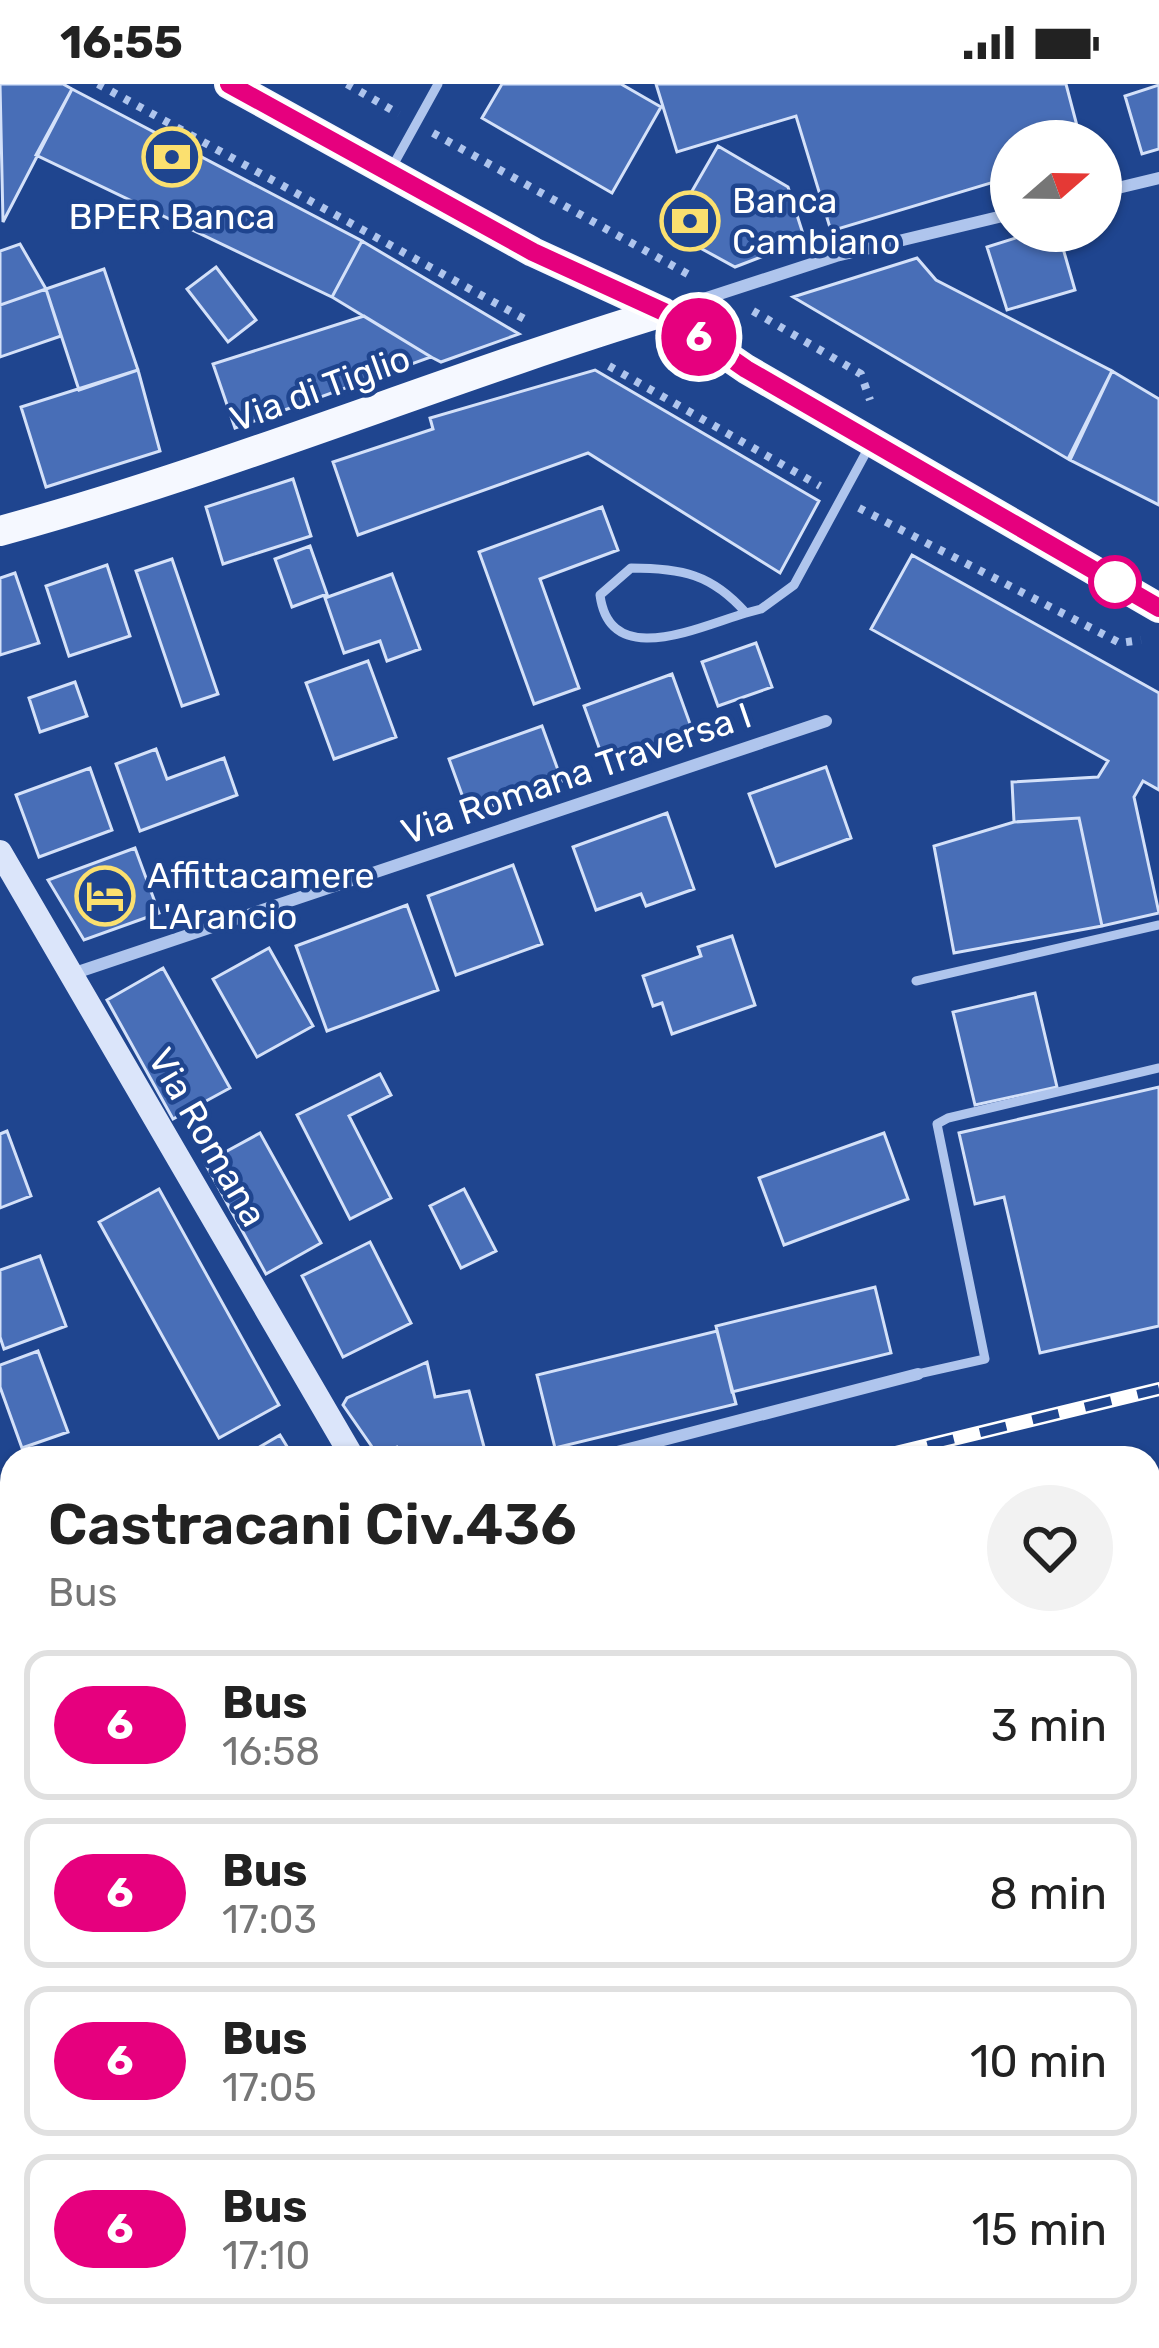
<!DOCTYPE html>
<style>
body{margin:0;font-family:Rubik,sans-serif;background:#f2f2f2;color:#222;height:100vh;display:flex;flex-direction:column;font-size:45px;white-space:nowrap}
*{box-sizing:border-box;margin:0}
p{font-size:39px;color:#767676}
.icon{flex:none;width:66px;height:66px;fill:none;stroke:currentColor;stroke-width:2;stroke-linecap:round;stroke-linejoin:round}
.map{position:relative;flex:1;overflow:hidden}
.panel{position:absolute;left:0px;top:1362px;width:1161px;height:903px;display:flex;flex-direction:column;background:#fff;border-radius:36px 36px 0 0;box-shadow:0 3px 9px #0004}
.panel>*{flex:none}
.badge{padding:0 24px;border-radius:39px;font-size:42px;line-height:78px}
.needle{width:78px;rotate:70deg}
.controls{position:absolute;left:990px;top:36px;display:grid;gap:24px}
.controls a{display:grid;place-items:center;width:132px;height:132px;border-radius:50%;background:#fff;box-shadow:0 3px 9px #0004;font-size:60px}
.map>.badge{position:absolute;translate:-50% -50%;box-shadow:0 0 0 6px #fff}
.round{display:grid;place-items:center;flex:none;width:126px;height:126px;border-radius:63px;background:#f2f2f2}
.summary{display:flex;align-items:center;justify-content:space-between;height:204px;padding:0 48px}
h1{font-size:57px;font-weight:600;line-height:90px}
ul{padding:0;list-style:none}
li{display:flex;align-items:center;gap:36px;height:150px;margin:0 24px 18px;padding:0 24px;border:6px solid #e0e0e0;border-radius:24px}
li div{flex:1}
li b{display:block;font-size:45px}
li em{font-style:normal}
li .badge{min-width:132px;font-weight:700;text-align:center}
.status{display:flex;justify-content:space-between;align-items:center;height:84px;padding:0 60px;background:#fff;direction:ltr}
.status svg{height:33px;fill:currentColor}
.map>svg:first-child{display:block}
</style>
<div class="status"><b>16:55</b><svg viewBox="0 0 49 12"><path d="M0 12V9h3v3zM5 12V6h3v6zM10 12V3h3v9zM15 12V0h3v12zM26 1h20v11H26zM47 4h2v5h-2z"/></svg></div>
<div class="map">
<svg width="1159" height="2264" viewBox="0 0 1159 2264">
<rect width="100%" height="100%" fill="#1f458f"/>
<path fill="#335dad" d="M1159,1825V1971L1149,1972V1828Z"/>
<path fill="#486eb7" stroke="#d4e1f9" stroke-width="3" d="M0,0H63L72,5L3,138Z
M502,0H621L661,23L612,109L482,34Z
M656,0H1066L1081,57H1011V93L831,147L796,32L677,68Z
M1159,1V65L1142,70L1125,12Z
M72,5L362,157L332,213L36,71Z
M718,62L788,103L805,156L735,183L669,147Z
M1038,147H1058L1075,206L1007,226L987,163Z
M362,157L519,250L441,278L431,273L332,213Z
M20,160L46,205L0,221V167Z
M917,174L936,196L1112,287L1068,375L793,213Z
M216,183L256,236L228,258L187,205Z
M104,185L138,286L79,306L46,205Z
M46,205L61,252L0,273V221Z
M364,232L431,273L235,344L213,280Z
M138,286L160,367L46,403L21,323Z
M595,286L819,417L780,489L588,369L358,451L333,378L433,345L430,334Z
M1112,287L1159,315V421L1070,376Z
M293,395L311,452L223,480L206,423Z
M602,423L618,466L540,495L579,604L534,620L479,468Z
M310,462L327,510L292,523L275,475Z
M912,471L1159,609V706L1143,697L1134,713L1159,829L1102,842L1079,734L1014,738L1012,698L1098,693L1108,677L871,545Z
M172,475L218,610L182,622L136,487Z
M107,481L130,552L69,572L46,502Z
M15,489L39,559L0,571V494Z
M392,490L420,565L387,577L380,557L344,569L325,514Z
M756,559L772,603L718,622L702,578Z
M368,577L396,653L334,675L306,599Z
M672,590L693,648L605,680L584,622Z
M75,598L87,632L40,648L29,614Z
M542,642L562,697L469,730L449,675Z
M156,665L167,695L224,674L237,711L140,747L116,680Z
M826,683L851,754L776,782L749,710Z
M90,684L112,746L39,773L16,711Z
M667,729L694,805L646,822L641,810L596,826L573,763Z
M1079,734L1102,842L954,869L934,762L1014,738Z
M135,764L159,829L84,856L48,796Z
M513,781L542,860L456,891L428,812Z
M407,821L438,906L327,947L296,862Z
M732,852L755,921L672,950L662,919L653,922L643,892L701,872L698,863Z
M269,864L313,942L257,973L213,895Z
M163,884L230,1004L173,1035L107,916Z
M1035,909L1057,1003L975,1021L953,928Z
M380,990L391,1011L349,1032L391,1114L350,1135L297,1031Z
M1159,1003V1242L1040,1269L1004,1113L975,1120L959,1049Z
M7,1047L31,1112L0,1124V1050Z
M260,1049L321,1159L266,1190L205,1079Z
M884,1049L908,1115L784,1161L759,1094Z
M159,1105L279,1321L219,1354L99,1138Z
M464,1105L496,1167L461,1184L430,1122Z
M370,1158L411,1239L343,1273L302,1192Z
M40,1172L66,1242L4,1265L0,1253V1186Z
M875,1203L891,1269L732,1308L716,1242Z
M717,1247L736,1320L555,1364L537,1291Z
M38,1267L68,1348L22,1364L0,1303V1281Z
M427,1278L435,1313L469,1307L487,1374H404L397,1363L377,1370L343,1321L347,1314Z
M280,1351L294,1374H241Z
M12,1451V1486L0,1490V1455Z
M12,1622V1659L0,1662V1625Z
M1159,1648V1747L1149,1750V1651Z
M12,1659V1706L0,1709V1662Z
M12,2002V2104L4,2082L0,2084V2006Z
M1159,2048V2146L1150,2149L1149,2051Z
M0,2191L12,2192V2253H110V2264H0Z
M428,2253H456L460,2264H397Z
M480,2253H569L572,2264H460L481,2256Z"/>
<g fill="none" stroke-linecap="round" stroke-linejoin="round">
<path stroke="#afc5ed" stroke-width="8" stroke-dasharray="6 9" stroke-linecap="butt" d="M98,0L528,237
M347,0L399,30
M433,49L693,193
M753,227L861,290L870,316
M609,282L820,402
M859,424L1120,559L1141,556"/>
<path stroke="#afc5ed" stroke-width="9" d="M391,85L438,0
M746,529C712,490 681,484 631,484L600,511C610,587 700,542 746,529L761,525L794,501L869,363
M916,897L1159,841
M918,1290L985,1275L937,1040L948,1034L1159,984"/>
<path stroke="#afc5ed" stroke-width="12" d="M1101,108L1159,94
M670,226L836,172L1011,130
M72,890L826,637
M594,1374L918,1290
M1149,1403L1159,1400
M1149,1800L1159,1797
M0,1956L12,1952
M826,2264L859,2253"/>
<path stroke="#dbe5fa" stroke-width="24" d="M0,768L353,1374
M874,2253L880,2264"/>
<path stroke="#f5f8ff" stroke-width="30" d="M229,0L533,168L663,228L746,285L1159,524
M0,447C225,386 440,296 663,228"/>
<g stroke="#fff" stroke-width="14">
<path id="rail" d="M875,1374L1159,1305
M0,1587L12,1584"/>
</g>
<use href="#rail" stroke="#1f458f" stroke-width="9" stroke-dasharray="27" stroke-linecap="butt"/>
</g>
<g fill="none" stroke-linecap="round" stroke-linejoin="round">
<g stroke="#fff" stroke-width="27">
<path id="line" d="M229,0L533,168L664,228L746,285L1159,524"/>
</g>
<use href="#line" stroke="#e6007e" stroke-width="18"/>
</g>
<defs>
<g id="bank-ring" transform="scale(3)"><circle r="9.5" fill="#1f458f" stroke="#fbe06f" stroke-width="1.5"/><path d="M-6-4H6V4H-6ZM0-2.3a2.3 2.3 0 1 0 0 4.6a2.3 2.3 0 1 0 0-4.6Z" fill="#fbe06f"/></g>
<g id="hotel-ring" transform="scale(3)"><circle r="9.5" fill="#1f458f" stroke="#fbe06f" stroke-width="1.5"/><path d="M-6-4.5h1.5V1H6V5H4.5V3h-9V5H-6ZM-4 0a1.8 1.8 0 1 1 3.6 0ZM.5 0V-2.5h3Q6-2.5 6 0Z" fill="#fbe06f"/></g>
</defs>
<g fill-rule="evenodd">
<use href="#bank-ring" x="172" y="73"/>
<use href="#bank-ring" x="690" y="137"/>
<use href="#hotel-ring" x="105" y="812"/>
</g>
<circle fill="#fff" stroke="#e6007e" stroke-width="6" cx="1115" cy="498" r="24"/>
<g text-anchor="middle" stroke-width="9" stroke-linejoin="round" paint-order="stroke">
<g font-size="36" fill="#fff" stroke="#1f458f" text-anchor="start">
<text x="732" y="129">Banca<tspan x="732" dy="41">Cambiano</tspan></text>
<text x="172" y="145" text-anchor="middle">BPER Banca</text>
<text x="147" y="804">Affittacamere<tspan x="147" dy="41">L'Arancio</tspan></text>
</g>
<g font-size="36" fill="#fff" stroke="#1f458f">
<text transform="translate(320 304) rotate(-20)" y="13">Via di Tiglio</text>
<text transform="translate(576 689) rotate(-19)" y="13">Via Romana Traversa I</text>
<text transform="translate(208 1053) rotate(60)" y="13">Via Romana</text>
</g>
</g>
</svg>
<div class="controls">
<a><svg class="needle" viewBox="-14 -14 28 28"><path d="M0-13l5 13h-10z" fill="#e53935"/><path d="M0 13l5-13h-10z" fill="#767676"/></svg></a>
</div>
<b class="badge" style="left:699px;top:253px;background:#e6007e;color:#fff">6</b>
<section class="panel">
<div class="summary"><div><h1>Castracani Civ.436</h1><p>Bus</p></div><a class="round"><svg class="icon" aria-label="heart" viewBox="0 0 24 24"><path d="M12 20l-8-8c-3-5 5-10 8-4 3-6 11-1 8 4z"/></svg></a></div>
<ul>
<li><span class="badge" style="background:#e6007e;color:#fff">6</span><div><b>Bus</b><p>16:58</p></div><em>3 min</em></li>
<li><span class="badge" style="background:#e6007e;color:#fff">6</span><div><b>Bus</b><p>17:03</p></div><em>8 min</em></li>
<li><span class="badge" style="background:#e6007e;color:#fff">6</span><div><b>Bus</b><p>17:05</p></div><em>10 min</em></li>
<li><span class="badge" style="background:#e6007e;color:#fff">6</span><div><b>Bus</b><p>17:10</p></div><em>15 min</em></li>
</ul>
</section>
</div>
